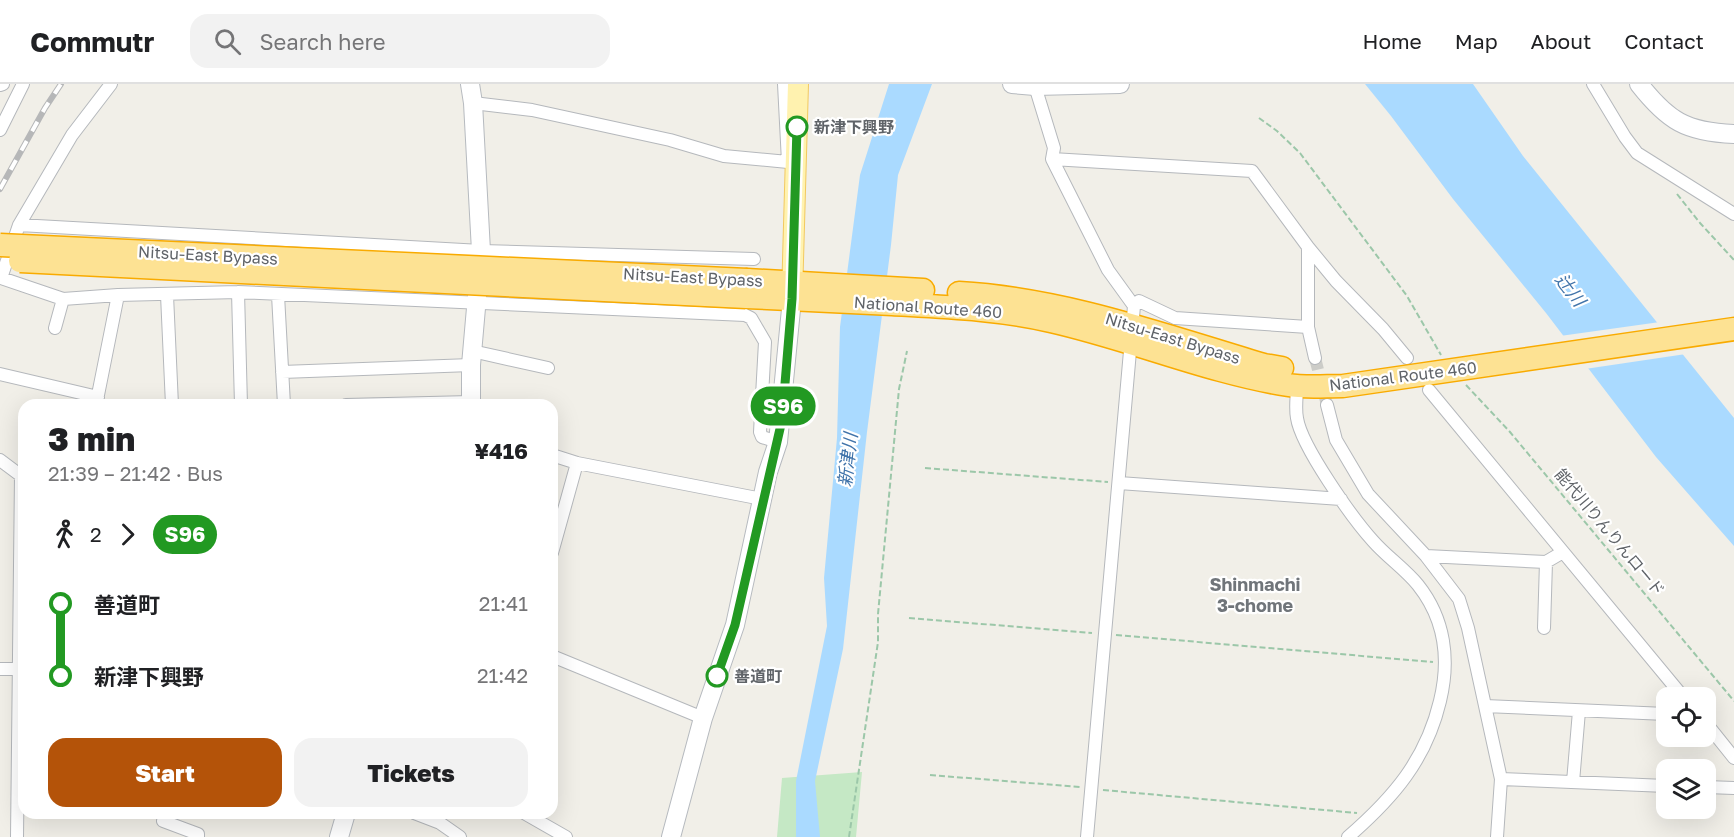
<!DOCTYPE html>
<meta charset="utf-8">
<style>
body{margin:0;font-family:"Golos Text","Noto Sans JP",sans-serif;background:#f2f2f2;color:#202124;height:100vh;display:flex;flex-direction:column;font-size:22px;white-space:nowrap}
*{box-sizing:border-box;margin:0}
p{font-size:20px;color:#757577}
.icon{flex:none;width:33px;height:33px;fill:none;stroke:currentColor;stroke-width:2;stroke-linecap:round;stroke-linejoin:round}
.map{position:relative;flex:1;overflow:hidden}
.drawer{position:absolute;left:18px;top:315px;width:540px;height:420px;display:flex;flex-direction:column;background:#fff;border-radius:18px;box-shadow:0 6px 24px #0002}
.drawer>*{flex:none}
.badge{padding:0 12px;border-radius:20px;font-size:21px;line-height:39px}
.tools{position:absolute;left:1656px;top:603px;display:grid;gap:12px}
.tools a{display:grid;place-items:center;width:60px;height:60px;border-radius:12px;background:#fff;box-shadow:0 6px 24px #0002;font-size:30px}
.map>.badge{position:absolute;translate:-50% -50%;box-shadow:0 0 0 3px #fff}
.legs{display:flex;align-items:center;gap:9px;height:66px;padding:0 30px;font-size:20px}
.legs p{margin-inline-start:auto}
.summary{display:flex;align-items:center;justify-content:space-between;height:102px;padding:0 30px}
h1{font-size:33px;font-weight:800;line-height:45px}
.action{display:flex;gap:12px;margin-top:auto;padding:12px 30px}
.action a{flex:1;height:69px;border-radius:18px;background:#b45309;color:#fff;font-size:24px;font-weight:800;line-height:69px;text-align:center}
.action a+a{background:#f2f2f2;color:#202124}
ul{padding:0 30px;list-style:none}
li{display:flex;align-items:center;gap:21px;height:72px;font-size:22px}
li i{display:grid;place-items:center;width:9px;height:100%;margin:0 8px;background:currentColor}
li i::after{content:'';width:15px;height:15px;margin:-8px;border:4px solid;border-radius:50%;background:#fff}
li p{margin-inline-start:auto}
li:first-child i{background:linear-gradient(#0000 50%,currentColor 0)}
li:last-child i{background:linear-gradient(currentColor 50%,#0000 0)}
header{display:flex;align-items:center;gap:36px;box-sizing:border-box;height:84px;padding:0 30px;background:#fff;border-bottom:2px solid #e0e0e0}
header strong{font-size:28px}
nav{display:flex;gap:33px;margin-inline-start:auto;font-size:21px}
.search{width:420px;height:54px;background:#f2f2f2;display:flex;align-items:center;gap:15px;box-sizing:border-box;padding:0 21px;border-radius:18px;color:#757577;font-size:22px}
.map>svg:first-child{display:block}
</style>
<header>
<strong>Commutr</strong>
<div class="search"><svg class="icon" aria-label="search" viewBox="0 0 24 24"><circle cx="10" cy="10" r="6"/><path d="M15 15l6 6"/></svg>Search here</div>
<nav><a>Home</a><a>Map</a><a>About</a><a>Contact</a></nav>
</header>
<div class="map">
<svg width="1734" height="753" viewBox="0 0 1734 753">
<rect width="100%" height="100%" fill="#f1efe8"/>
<path fill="#c5e8c5" d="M862,688L856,753H777L782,694Z"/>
<path fill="#aadaff" d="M889,0H932L898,91L891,161L867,348L843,565L815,697L820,753H796V697L827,542L824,494L837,354L840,243L860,91Z
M1365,0H1473L1523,72L1734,334V462L1656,373L1546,229L1453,115L1391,32Z"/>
<path fill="#f1efe8" d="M1660,238L1686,270L1585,285L1560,252Z"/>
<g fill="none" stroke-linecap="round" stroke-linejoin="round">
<path stroke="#ccccc8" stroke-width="12" stroke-dasharray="12 6" stroke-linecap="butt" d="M1315,274L1327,321"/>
<g stroke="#b5b8bc" stroke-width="14">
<path id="street" d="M111,0L72,51L19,141L1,194L63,215L118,211L238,208L745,231L751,234L765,258L760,348L762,353L778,358
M1593,0L1625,53L1637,69L1734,130
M0,1L3,0
M1035,2L1054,64L1052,75L1108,186L1134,222L1087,753
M473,19L532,26L670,56L724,72L788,78L784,0
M0,46L23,0
M1052,75L1252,87L1308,163L1336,197L1383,245L1407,274
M19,141L481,167L754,175
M1308,163V243L1315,274
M238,208L241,321
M167,211L172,321
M278,211L284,321
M1134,222L1139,217L1175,234L1308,243
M55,244L63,215
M472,267L548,284
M282,288L471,281
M0,290L98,313
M1297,302C1297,312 1295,324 1297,334C1301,362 1353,435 1373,457C1387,473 1405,485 1418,501C1445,535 1450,576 1440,617C1426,676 1393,714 1348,753
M1429,306L1684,614
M96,321L118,211
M346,321L471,318
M1327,321L1336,356L1368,410L1426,472L1459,515L1468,544L1501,695L1497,753
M552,371L577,379L762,415
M0,376L24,394
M1119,399L1341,415
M552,469L577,379
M1426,472L1546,478L1563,468
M1544,544L1546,478
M552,572L703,634
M0,585H19
M1485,622L1666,630
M1706,639L1734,674
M1501,695L1666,702
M1573,698L1579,627
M1706,703L1734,704
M414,729L440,739L460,753
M524,729L566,753
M163,737L198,750V753
M17,753L21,391"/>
</g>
<g stroke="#b6babf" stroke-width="20">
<path id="secondary" d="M470,0L473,19L481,167L471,281V321
M1012,0L1035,2L1120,0
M1639,0C1668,37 1686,48 1734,50
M339,753L346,729
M671,753L703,634L735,541L768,388L778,358L792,215"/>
</g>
<g stroke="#f2c960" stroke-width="22">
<path id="primary" d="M792,212L798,0"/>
</g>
<g stroke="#f9ab00" stroke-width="25">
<path id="highway" d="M747,196L923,206
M959,209C1064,215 1163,251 1264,281L1282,284
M746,213C795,215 844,218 892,220C945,223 999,225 1051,237C1131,255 1207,288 1288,301C1306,304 1325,302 1343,302L1734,245"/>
</g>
<path stroke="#9cc7a9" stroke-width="2" stroke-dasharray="6 3" stroke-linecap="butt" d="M1259,34L1277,47L1300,69L1407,212L1441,271
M1677,110L1700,139L1734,176
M1466,301L1510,348L1734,617
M925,384L1108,398
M909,534L1092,549
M1116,551L1433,578
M930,691L1080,703
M1103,706L1357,729
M849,753L878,558V530L899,305L907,267"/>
<use href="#street" stroke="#fff" stroke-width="12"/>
<use href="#secondary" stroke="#fff" stroke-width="18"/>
<use href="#primary" stroke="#fff2af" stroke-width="20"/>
<use href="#highway" stroke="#fde293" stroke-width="22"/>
<g stroke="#b6b7b8" stroke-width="6">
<path id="rail" d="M0,105L45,24L61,0"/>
</g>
<use href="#rail" stroke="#fff" stroke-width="4" stroke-dasharray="11" stroke-linecap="butt"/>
<g stroke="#f9ab00" stroke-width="25" stroke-linecap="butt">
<path id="highway-bridge" d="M0,161L747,196
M20,177L746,213"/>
</g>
<use href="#highway-bridge" stroke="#fde293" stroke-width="22"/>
</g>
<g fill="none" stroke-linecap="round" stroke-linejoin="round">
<g stroke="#fff" stroke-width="14">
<path id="line-1" d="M717,592L735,541L782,336L792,215L797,43"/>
</g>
<use href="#line-1" stroke="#292" stroke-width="9"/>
</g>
<g fill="#fff" stroke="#292" stroke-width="3">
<circle cx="797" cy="43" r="10"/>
<circle cx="717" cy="592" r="10"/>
</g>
<g text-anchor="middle" stroke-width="4.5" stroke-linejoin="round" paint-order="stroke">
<g font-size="16" font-weight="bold" fill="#5f6368" stroke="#fff" text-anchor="start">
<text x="814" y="49">新津下興野</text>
<text x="734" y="598">善道町</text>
</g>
<g font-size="16" fill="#5f6368" stroke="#fff">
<text transform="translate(208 171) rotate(3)" y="6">Nitsu-East Bypass</text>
<text transform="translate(693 193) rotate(3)" y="6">Nitsu-East Bypass</text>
<text transform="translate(928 223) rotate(4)" y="6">National Route 460</text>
<text transform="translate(1173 254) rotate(17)" y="6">Nitsu-East Bypass</text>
<text transform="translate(1403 292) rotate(-7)" y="6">National Route 460</text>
<text transform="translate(1610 448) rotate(50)" y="6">能代川りんりんロード</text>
</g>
<g font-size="18" font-style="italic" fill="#4174aa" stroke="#fff">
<text transform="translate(1570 206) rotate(52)" y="6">辻川</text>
<text transform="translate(848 376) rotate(-83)" y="6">新津川</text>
</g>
<g font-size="18" font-weight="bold" fill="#70757a" stroke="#fff">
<text x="1255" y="507">Shinmachi<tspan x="1255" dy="21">3-chome</tspan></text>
</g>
</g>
</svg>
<div class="tools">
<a><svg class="icon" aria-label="locate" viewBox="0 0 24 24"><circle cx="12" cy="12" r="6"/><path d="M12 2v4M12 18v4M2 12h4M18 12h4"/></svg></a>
<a><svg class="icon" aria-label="layers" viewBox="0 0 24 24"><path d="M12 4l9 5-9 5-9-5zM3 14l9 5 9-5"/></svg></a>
</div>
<b class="badge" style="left:783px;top:322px;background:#292;color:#fff">S96</b>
<section class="drawer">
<div class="summary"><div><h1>3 min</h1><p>21:39 – 21:42 · Bus</p></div><b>¥416</b></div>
<div class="legs"><svg class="icon" aria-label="walk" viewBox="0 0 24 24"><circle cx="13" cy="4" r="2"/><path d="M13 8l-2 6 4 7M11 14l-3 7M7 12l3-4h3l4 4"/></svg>2<svg class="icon" aria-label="forward" viewBox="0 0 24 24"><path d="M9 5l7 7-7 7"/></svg><b class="badge" style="background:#292;color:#fff">S96</b></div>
<ul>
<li><i style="color:#292"></i><b>善道町</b><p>21:41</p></li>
<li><i style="color:#292"></i><b>新津下興野</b><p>21:42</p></li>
</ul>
<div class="action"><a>Start</a><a>Tickets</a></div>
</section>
</div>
